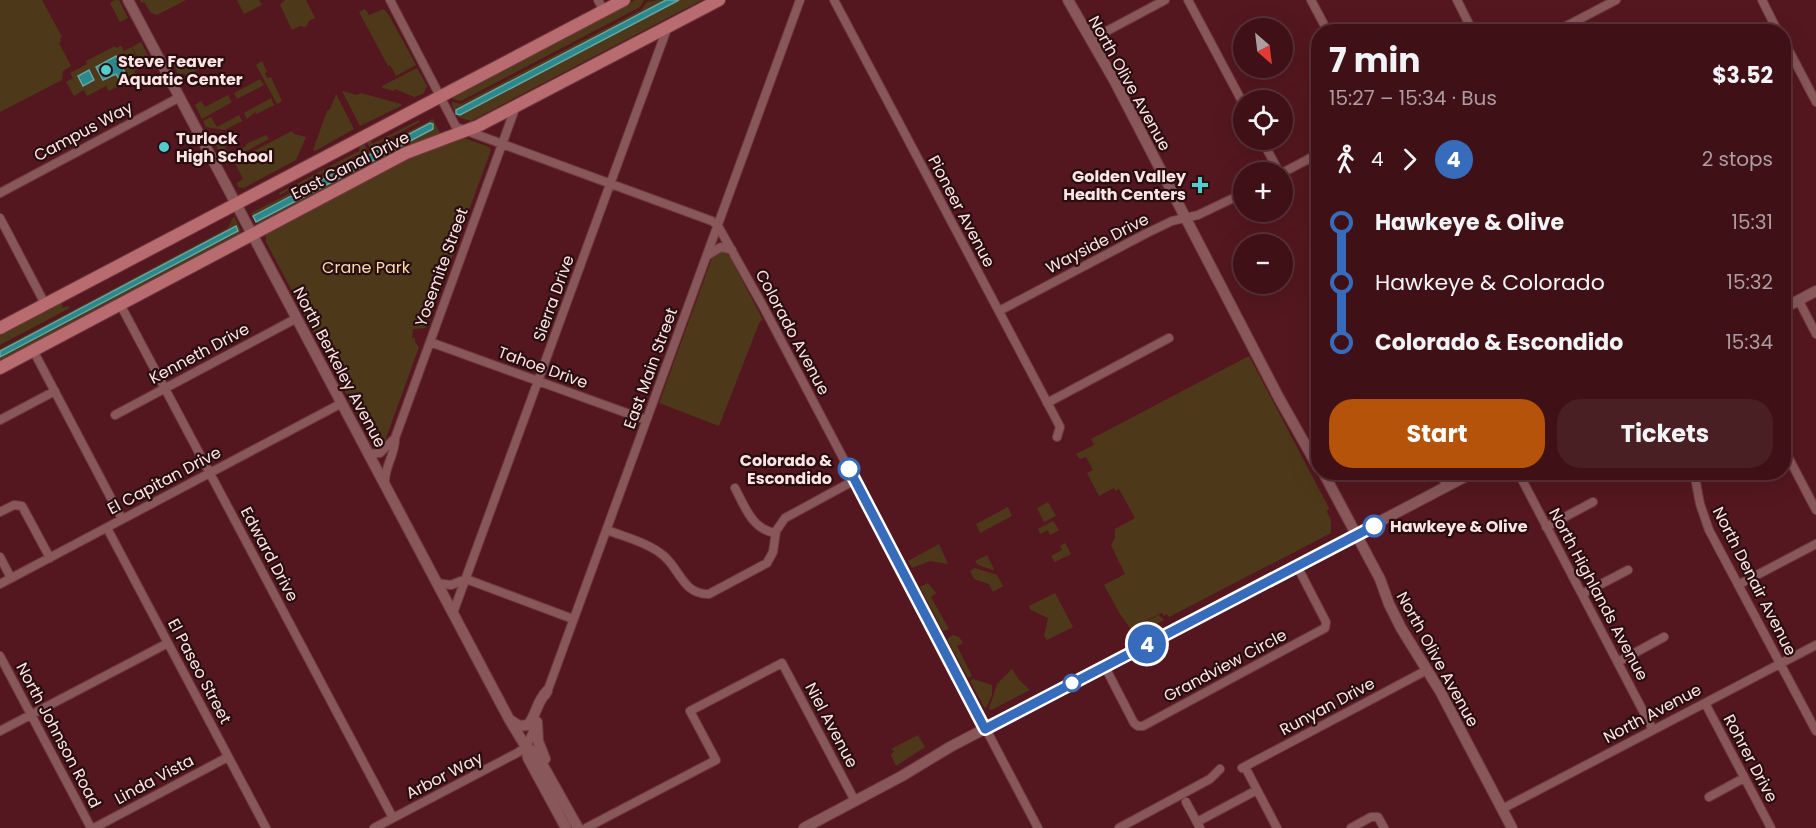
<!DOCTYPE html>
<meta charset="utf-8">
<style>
body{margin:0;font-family:Poppins,sans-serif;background:#4a1f24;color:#f1f3f6;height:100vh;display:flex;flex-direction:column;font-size:22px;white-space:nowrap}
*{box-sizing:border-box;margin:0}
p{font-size:20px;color:#ad9da1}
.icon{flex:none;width:33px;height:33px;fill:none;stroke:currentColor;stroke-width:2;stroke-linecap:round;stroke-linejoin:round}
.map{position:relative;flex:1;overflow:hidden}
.drawer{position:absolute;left:1311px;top:24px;width:480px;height:456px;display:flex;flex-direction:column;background:#3f1117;border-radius:24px;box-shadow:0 6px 24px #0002,0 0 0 2px #583136}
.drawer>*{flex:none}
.badge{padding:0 12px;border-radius:20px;font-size:21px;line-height:39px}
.needle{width:39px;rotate:152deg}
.tools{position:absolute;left:1233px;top:18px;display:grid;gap:12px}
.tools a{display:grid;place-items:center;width:60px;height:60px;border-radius:50%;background:#3f1117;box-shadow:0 6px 24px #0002,0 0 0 2px #583136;font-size:30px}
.map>.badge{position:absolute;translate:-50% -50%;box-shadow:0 0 0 3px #fff}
.legs{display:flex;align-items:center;gap:9px;height:66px;padding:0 18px;font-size:20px}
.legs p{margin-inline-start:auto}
.head{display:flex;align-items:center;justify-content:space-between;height:102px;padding:0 18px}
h1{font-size:33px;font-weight:700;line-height:45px}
.cta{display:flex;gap:12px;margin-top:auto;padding:12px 18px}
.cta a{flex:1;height:69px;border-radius:24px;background:#b45309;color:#fff;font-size:24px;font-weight:700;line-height:69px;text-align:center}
.cta a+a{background:#4a1f24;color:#f1f3f6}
ul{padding:0 18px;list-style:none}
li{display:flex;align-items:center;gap:21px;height:60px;font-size:22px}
li i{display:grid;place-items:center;width:9px;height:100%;margin:0 8px;background:currentColor}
li i::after{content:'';width:15px;height:15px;margin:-8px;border:4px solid;border-radius:50%;background:#3f1117}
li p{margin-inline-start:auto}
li:first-child i{background:linear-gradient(#0000 50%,currentColor 0)}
li:last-child i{background:linear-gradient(currentColor 50%,#0000 0)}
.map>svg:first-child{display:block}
</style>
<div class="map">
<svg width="1816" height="828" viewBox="0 0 1816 828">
<rect width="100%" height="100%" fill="#54171f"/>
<path fill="#4d3919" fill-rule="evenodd" d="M0,0H42L62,37L60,38L61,42L59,43L71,66L63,71L62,80L0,112Z
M115,0H119L128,18L120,22L110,3Z
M140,0H186L157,15L151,13L144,2L141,3Z
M237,0H259L262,5L244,14Z
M285,0H306L315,18L309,21L306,27L300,26L292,30L280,5Z
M635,0H644L640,7L461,101L453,99L454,95Z
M659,0H666L457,110L460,115L679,0H702L471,121L458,117L452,105V102L461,104L641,10L647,2Z
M365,9L369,15L384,9L390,17L416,65L396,76L390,65L388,66L359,12Z
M141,42L152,63L144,68L132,47Z
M115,46L116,48L121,46L124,51L131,47L142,67L134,71L137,77L109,91L106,86L87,96L84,90L74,96L66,82L73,78L70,73L87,64L86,61Z
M208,56L211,62L186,76L184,73L179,76L172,62L180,58L185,68Z
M262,61L267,72L265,73L267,78L271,77L282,101L277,104L256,65Z
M417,68L427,86L423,94L414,97L395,89L394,91L383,88L382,86Z
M260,79L264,85L237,99L234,93Z
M342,91L357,95L361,93L401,104V106L360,126Z
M336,94L354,129L315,151L313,150L327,111L330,109Z
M228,95L232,102L202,119L195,105L201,101L205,107Z
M271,98L274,105L257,114L255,112L247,119L244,113Z
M239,115L242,121L225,130L206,127L203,121L211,117L217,127Z
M433,119L441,135L260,224L257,223L251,213ZM430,123L434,125L433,129L256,222L254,216Z
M419,120L420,122L370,148L366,141L371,139L372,144Z
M292,131L294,134L306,137L296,160L244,188L238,187L237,183L243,179L234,161Z
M266,135L269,139L232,159L221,156L214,141L219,138L230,154L246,146V144Z
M464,138L489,147L491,150L426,328L413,329L412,338H415V342L419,347L382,449L377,451L266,242V235L270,231L410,158Z
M363,142L367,150L280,195L279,193L359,151L360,145Z
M233,217L235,218L241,230L238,236L0,362V357L238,231L235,227L0,351V349L228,228Z
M718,252L726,253L730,257L763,320L760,321L719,426L659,403L712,258Z
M61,301L63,308L68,306L70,308L0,345V334Z
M1249,356L1329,508L1327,512L1331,520V533L1169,617L1167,614L1164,616L1162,613L1130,628L1120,614L1104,585L1125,574L1111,545L1115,538V529L1135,518L1119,489L1115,491L1114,488L1099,496L1087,473L1093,470L1086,457L1080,459L1076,454L1094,445L1091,439Z
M1048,502L1056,516L1044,522L1037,508Z
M1008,507L1012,516L980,533L976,524Z
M1053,521L1059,530L1050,535L1048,530L1040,534L1038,529Z
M1065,543L1071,554L1055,562L1051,556L1062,550L1060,546Z
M939,544L948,564L930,561L912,568L908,561Z
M987,555L994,569L993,570L978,565L975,561Z
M975,568L997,575L1003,586L993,592L989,584L974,579L970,571Z
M928,583L936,593L931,597L949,629L943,631L920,587Z
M1055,593L1073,627L1047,640L1044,636L1048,618L1031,610L1029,606Z
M1159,615L1164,620L1137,634L1134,633L1131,629Z
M953,635L959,637L963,643L957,646L972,676L968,678L947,639Z
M1012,669L1019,680L1030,690L991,710L989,709L997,684Z
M973,679L992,685V695L986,708L984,707L970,681Z
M918,735L925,747L896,766L891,755L894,751L891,749Z"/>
<path fill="#2a898a" stroke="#69a4a5" stroke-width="1.5" d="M666,0H679L460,115L456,114V110Z
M116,56L128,78L121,82L116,74L103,80L96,67Z
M89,70L94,80L83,86L78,76Z
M430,123L433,124V129L256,222L253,216Z
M236,226L238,231L0,357V351Z"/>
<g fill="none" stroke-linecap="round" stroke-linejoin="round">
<g stroke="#6f383f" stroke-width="10">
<path id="minor" d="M390,0L456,127L712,221L718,226L764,308L1038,828
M598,0L604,11
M834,0L1057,421L1060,427L1057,437
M1188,0L1244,105
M1311,0L1328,32
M1457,0L1473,32
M1762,0L1778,32
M1555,32L1616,0
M1090,40L1165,0
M1784,41L1816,102
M1262,140L1279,172
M1282,173L1318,154
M0,193L180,97
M0,218L45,304
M708,255L721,247L732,250
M1799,301L1816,334
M120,304L393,818
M999,311L1147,233L1172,221L1198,215L1244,193
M430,342L646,420
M33,350L122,519
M1318,355L1316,360L1318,367
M1047,403L1169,338
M115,415L297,318
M0,420L55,391
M1784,449L1816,510
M369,454L380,453L395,438
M1440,472L1447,487
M1518,472L1653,730
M1694,472L1700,504L1709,530L1816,731
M385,483C384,466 396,454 395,438L516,106
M735,488C745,507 752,529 775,533
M0,512L14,505L22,506L50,558
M1546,527L1593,502
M107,528L266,828
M607,530C625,537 649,543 664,556C680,570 684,595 709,594L767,563L773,552L776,531L785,518L855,480
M0,557L11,578
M466,579L573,619
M437,583L451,585L466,579
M0,584L342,403
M1738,585L1816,544
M1582,594L1628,570
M453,613L668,26
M0,656L91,828
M1618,662L1664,637
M1105,667L1134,723L1138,726H1143L1325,628L1326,622L1297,566
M546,695L800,0
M1705,703L1771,828
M0,731L168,643
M1245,767L1277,828
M1242,768L1427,670
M1709,797L1744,778
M1186,802L1200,828
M1502,809L1816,645
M1197,822L1257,790
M94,828L228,757
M374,828L517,753L526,747L536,725
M586,828L716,760L690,711L782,663L855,801
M1119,828L1210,779L1220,769
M1351,828L1371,817H1378L1384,828"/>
</g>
<g stroke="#6f383f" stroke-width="12">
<path id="tertiary" d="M128,0L509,719L526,747L528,758L566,828
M1068,0L1114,80L1279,398L1318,467
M1784,308L1816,291
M1323,472L1380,579L1389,604L1401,628L1440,691L1512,828
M510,720L519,726L528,725C537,714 536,703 547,691
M537,722L538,741L545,759
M526,747L536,753L578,828
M804,828L902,776L950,747L1474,472"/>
</g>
<g stroke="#6f383f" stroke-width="14">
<path id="secondary" d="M0,328L624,0
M0,368L406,153L478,126L719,0"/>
</g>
<use href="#minor" stroke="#88575a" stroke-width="8"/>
<use href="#tertiary" stroke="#88575a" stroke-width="10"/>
<use href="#secondary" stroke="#b86c70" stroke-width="12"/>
</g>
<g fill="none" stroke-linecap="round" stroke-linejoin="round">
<g stroke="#fff" stroke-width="14">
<path id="line-1" d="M849,469L985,729L1374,526"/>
</g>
<use href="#line-1" stroke="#376bbb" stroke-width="9"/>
</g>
<g fill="#52cdcf" stroke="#290e10" stroke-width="2">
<circle cx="106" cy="70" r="6"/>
<circle cx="164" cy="147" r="6"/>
<path d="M1197 176h6v6h6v6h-6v6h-6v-6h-6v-6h6z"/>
</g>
<g fill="#fff" stroke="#376bbb" stroke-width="3">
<circle cx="849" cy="469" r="10"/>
<circle cx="1374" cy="526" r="10"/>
<circle cx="1072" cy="683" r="8"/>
</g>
<g text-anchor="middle" stroke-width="4.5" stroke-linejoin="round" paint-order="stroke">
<g font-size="16" font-weight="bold" fill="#fde4e4" stroke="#290e10" text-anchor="start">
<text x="118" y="67">Steve Feaver<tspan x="118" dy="18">Aquatic Center</tspan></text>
<text x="176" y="144">Turlock<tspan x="176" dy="18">High School</tspan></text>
<text x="1186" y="182" text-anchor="end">Golden Valley<tspan x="1186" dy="18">Health Centers</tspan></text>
</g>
<g font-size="16" fill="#fde4e4" stroke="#290e10">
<text transform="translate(1130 83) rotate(61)" y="6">North Olive Avenue</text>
<text transform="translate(83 131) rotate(-28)" y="6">Campus Way</text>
<text transform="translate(350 165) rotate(-27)" y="6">East Canal Drive</text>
<text transform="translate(962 211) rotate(62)" y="6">Pioneer Avenue</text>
<text transform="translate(1097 243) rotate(-27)" y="6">Wayside Drive</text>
<text transform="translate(441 267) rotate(-70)" y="6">Yosemite Street</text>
<text transform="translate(553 298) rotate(-70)" y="6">Sierra Drive</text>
<text transform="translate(793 332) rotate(62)" y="6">Colorado Avenue</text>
<text transform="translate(199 353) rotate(-28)" y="6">Kenneth Drive</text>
<text transform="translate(340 367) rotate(62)" y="6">North Berkeley Avenue</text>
<text transform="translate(543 367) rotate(20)" y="6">Tahoe Drive</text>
<text transform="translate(650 368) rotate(-70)" y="6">East Main Street</text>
<text transform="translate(164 480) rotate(-28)" y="6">El Capitan Drive</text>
<text transform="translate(270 554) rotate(62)" y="6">Edward Drive</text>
<text transform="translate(1755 581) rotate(63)" y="6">North Denair Avenue</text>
<text transform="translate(1599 594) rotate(62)" y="6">North Highlands Avenue</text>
<text transform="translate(1438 659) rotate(61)" y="6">North Olive Avenue</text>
<text transform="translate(1225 665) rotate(-28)" y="6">Grandview Circle</text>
<text transform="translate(200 671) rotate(62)" y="6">El Paseo Street</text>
<text transform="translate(1327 706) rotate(-28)" y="6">Runyan Drive</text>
<text transform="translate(1652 713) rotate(-28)" y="6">North Avenue</text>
<text transform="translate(832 725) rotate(62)" y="6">Niel Avenue</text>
<text transform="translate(59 735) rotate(62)" y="6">North Johnson Road</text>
<text transform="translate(1751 758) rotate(62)" y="6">Rohrer Drive</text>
<text transform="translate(444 775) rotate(-27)" y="6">Arbor Way</text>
<text transform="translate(154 779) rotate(-28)" y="6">Linda Vista</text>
</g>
<g font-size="16" fill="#fadaad" stroke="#290e10">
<text x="366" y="273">Crane Park</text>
</g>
<g font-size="16" font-weight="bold" fill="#fde4e4" stroke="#290e10" text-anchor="end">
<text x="832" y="466">Colorado &amp;<tspan x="832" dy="18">Escondido</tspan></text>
<text x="1390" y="532" text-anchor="start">Hawkeye &amp; Olive</text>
</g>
</g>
</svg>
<div class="tools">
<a><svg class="needle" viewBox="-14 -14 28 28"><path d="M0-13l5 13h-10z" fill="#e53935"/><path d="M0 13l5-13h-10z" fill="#ad9da1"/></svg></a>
<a><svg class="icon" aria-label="locate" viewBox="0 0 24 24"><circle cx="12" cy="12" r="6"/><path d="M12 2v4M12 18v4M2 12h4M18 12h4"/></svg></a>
<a>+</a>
<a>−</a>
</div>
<b class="badge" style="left:1147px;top:644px;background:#376bbb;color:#fff">4</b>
<section class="drawer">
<div class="head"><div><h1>7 min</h1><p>15:27 – 15:34 · Bus</p></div><b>$3.52</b></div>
<div class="legs"><svg class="icon" aria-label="walk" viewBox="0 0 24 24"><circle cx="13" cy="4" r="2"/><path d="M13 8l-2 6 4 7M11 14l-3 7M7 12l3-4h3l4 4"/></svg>4<svg class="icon" aria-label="forward" viewBox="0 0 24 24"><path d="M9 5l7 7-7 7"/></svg><b class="badge" style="background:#376bbb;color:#fff">4</b><p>2 stops</p></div>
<ul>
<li><i style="color:#376bbb"></i><b>Hawkeye &amp; Olive</b><p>15:31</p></li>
<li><i style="color:#376bbb"></i><span>Hawkeye &amp; Colorado</span><p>15:32</p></li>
<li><i style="color:#376bbb"></i><b>Colorado &amp; Escondido</b><p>15:34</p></li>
</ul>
<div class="cta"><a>Start</a><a>Tickets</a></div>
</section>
</div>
